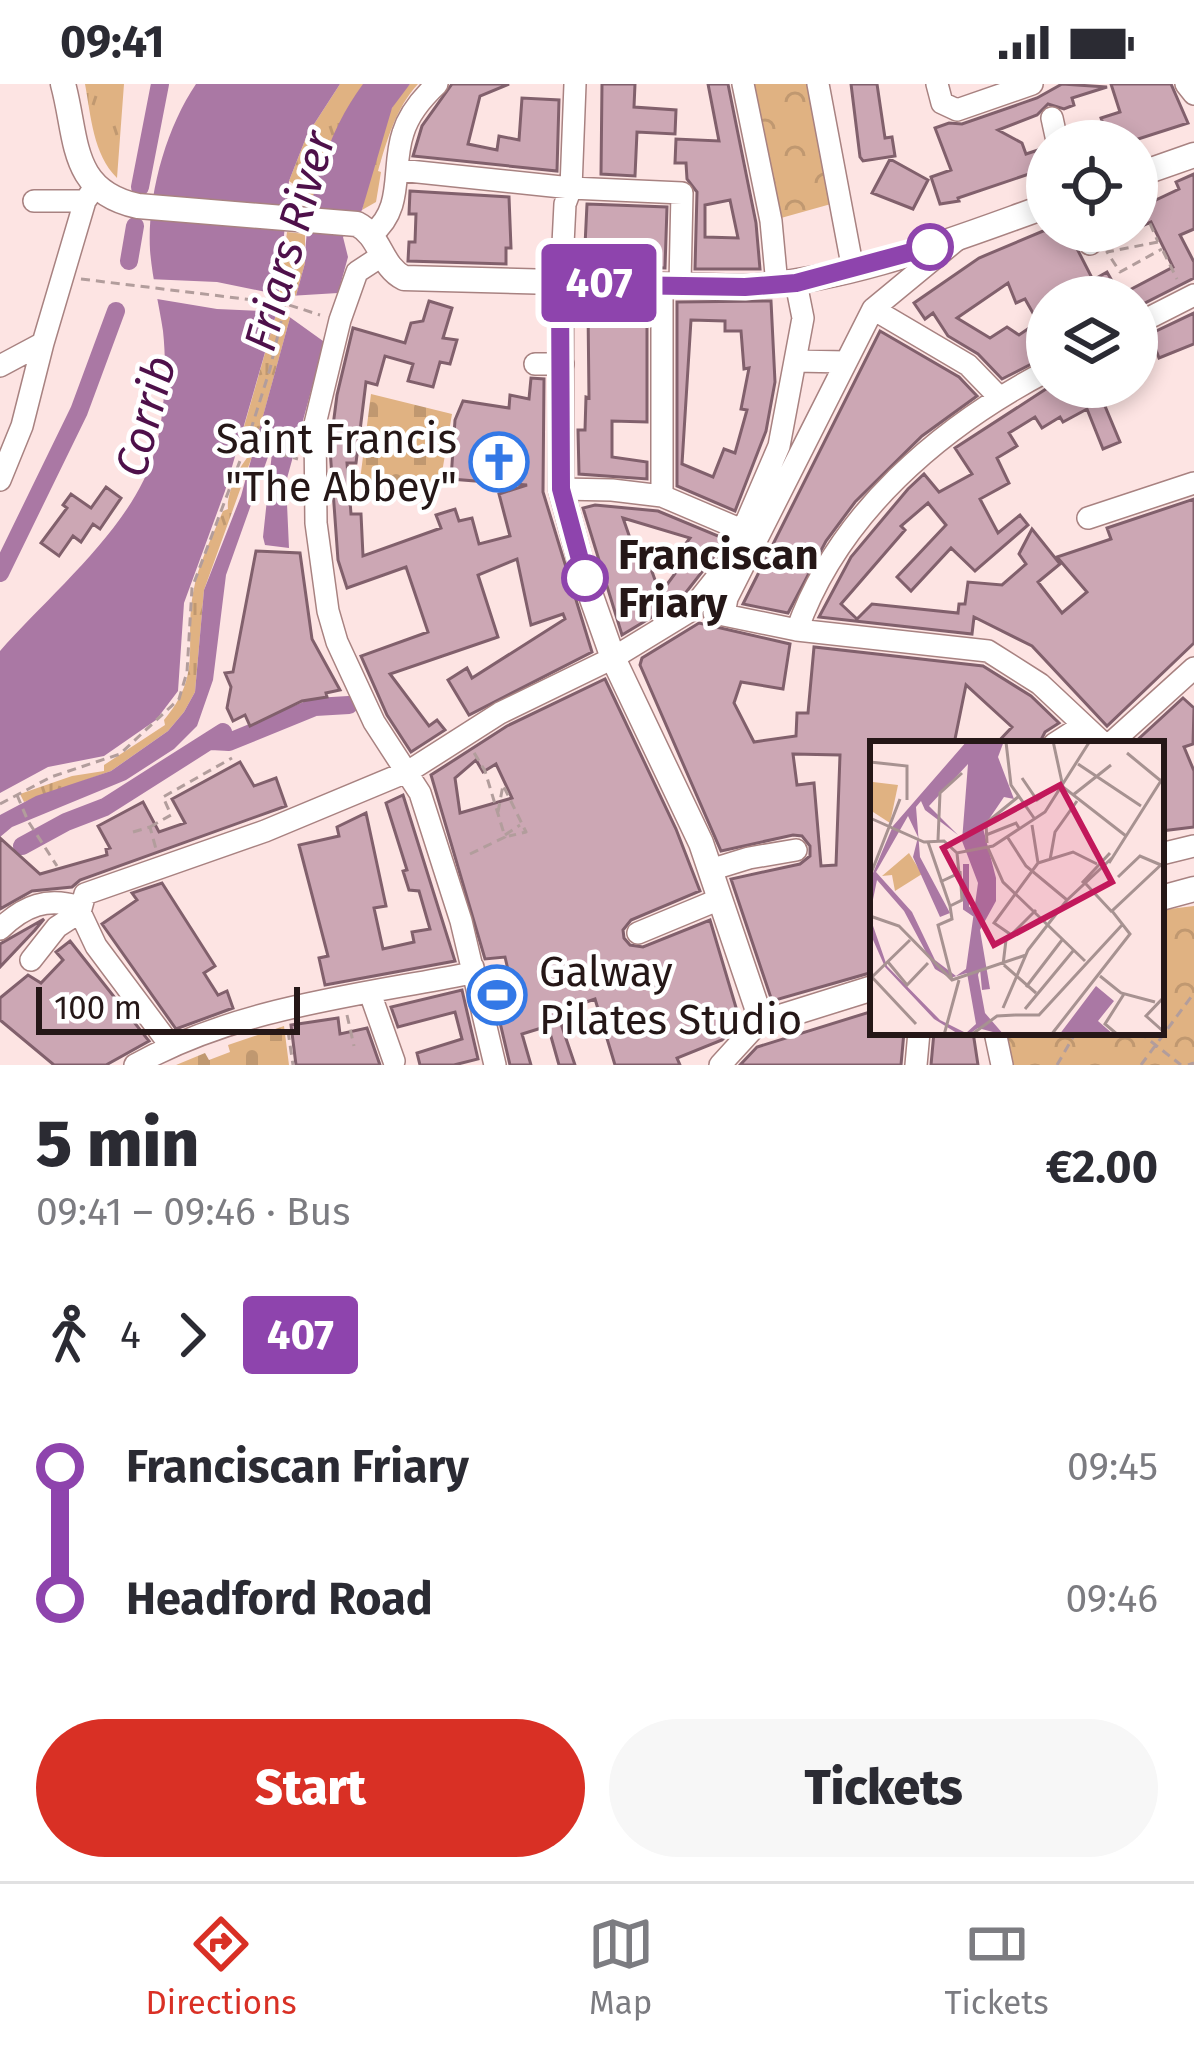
<!DOCTYPE html>
<meta charset="utf-8">
<style>
body{margin:0;font-family:"Fira Sans",sans-serif;background:#f7f7f7;color:#2b2b33;height:100vh;display:flex;flex-direction:column;font-size:45px;white-space:nowrap}
*{box-sizing:border-box;margin:0}
p{font-size:39px;color:#7c7c81}
.icon{flex:none;width:66px;height:66px;fill:none;stroke:currentColor;stroke-width:2;stroke-linecap:round;stroke-linejoin:round}
.map{position:relative;height:981px;overflow:hidden}
.details{display:flex;flex-direction:column;background:#fff;flex:1}
.details>*{flex:none}
.badge{padding:0 24px;border-radius:9px;font-size:42px;line-height:78px}
.buttons{position:absolute;left:1026px;top:36px;display:grid;gap:24px}
.buttons a{display:grid;place-items:center;width:132px;height:132px;border-radius:50%;background:#fff;box-shadow:0 6px 18px #0003;font-size:60px}
.scale{position:absolute;left:36px;bottom:30px;width:264px;box-sizing:border-box;padding-left:12px;border:6px solid #251717;border-top:0;font-size:33px;line-height:42px;white-space:nowrap;color:#251717;-webkit-text-stroke:9px #fff;paint-order:stroke}
.map>.badge{position:absolute;translate:-50% -50%;box-shadow:0 0 0 6px #fff}
.legs{display:flex;align-items:center;gap:18px;height:132px;padding:0 36px;font-size:39px}
.legs p{margin-inline-start:auto}
.overview{display:flex;align-items:center;justify-content:space-between;height:204px;padding:0 36px}
h1{font-size:66px;font-weight:800;line-height:90px}
.button{display:flex;gap:24px;margin-top:auto;padding:24px 36px}
.button a{flex:1;height:138px;border-radius:72px;background:#d93025;color:#fff;font-size:48px;font-weight:800;line-height:138px;text-align:center}
.button a+a{background:#f7f7f7;color:#2b2b33}
ul{padding:0 36px;list-style:none}
li{display:flex;align-items:center;gap:42px;height:132px;font-size:45px}
li i{display:grid;place-items:center;width:18px;height:100%;margin:0 15px;background:currentColor}
li i::after{content:'';width:30px;height:30px;margin:-15px;border:9px solid;border-radius:50%;background:#fff}
li p{margin-inline-start:auto}
li:first-child i{background:linear-gradient(#0000 50%,currentColor 0)}
li:last-child i{background:linear-gradient(currentColor 50%,#0000 0)}
.status{display:flex;justify-content:space-between;align-items:center;height:84px;padding:0 60px;background:#fff;direction:ltr}
.status svg{height:33px;fill:currentColor}
.tab-bar{display:flex;justify-content:space-around;align-items:center;height:168px;border-top:3px solid #e1e1e2;background:#fff;font-size:33px;color:#7c7c81}
.tab-bar a{display:grid;justify-items:center;gap:6px}
.tab-bar .active{color:#d93025}
.map>svg:first-child{display:block}
</style>
<div class="status"><b>09:41</b><svg viewBox="0 0 49 12"><path d="M0 12V9h3v3zM5 12V6h3v6zM10 12V3h3v9zM15 12V0h3v12zM26 1h20v11H26zM47 4h2v5h-2z"/></svg></div>
<div class="map">
<svg width="1194" height="981" viewBox="0 0 1194 981">
<defs>
<pattern id="grass-tufts" width="24" height="20" patternUnits="userSpaceOnUse" patternTransform="scale(3)"><rect width="24" height="20" fill="#e0b282"/><path d="M3 7l-1-3M5 7V3M7 7l1-3M15 17l-1-3M17 17v-4M19 17l1-3" fill="none" stroke="#c09870"/></pattern>
<pattern id="cemetery-stones" width="16" height="16" patternUnits="userSpaceOnUse" patternTransform="scale(3)"><rect width="16" height="16" fill="#e0b282"/><path d="M2 7V4a2 2 0 0 1 4 0v3zM10 15v-3a2 2 0 0 1 4 0v3z" fill="#c09870"/></pattern>
<pattern id="park-crowns" width="20" height="18" patternUnits="userSpaceOnUse" patternTransform="scale(3)"><rect width="20" height="18" fill="#e0b282"/><path d="M2 6a3 3 0 1 1 6 0M12 15a3 3 0 1 1 6 0" fill="none" stroke="#c09870"/></pattern>
</defs>
<rect width="100%" height="100%" fill="#fde4e3"/>
<path fill="url(#grass-tufts)" d="M85,0H124L117,94C93,70 91,32 85,0Z
M340,0H364L328,62L314,114L289,97L307,51Z
M410,0H418C396,24 387,56 378,87L381,88L376,118L362,126C373,84 378,30 410,0Z
M287,148L305,150V179L256,358L249,356L251,349L243,346L277,227Z
M254,367L204,506L195,608L184,628L168,647L111,687L24,718L20,710L72,692L104,687V681L165,641L164,636C203,590 184,562 193,509C198,480 212,453 223,427L228,425C226,411 240,377 254,367Z"/>
<path fill="url(#cemetery-stones)" d="M371,310L452,330L439,406L360,396Z
M284,942L289,981H176L205,969L209,976L230,968L228,961Z"/>
<path fill="url(#park-crowns)" d="M754,0H811L831,120L781,134Z
M1194,822V981H1012L1003,948H1161V826Z"/>
<path fill="#aa78a4" d="M196,0H340L307,51L289,97L277,227L225,407L184,519L178,607L156,636L104,672L48,683L0,709V567C50,510 136,440 155,366C165,330 167,284 163,247C159,220 152,193 150,166C147,112 166,44 196,0Z
M363,0H410L392,24L362,126L343,153L348,173L286,398L289,464L265,461L263,453L273,359L226,491L213,596L197,642L174,665L126,696L12,743L0,753V731L36,712L111,687L168,647L184,628L195,608L204,506L241,412L305,179C306,117 326,50 363,0Z"/>
<path fill="#fde4e3" d="M148,195L217,198L285,212L283,228L217,225L151,214Z
M338,209L323,257L284,229L289,212Z"/>
<g fill="none" stroke-linecap="round" stroke-linejoin="round">
<path stroke="#aa78a4" stroke-width="18" d="M140,103L160,0
M129,177L135,142
M0,489L79,327L116,227
M211,657L229,658L315,623L349,621
M22,762L66,738L105,723L223,648"/>
</g>
<path fill="#cca7b4" stroke="#81606c" stroke-width="3" fill-rule="evenodd" d="M452,0H509L480,12L468,60L497,66L499,52L519,56L522,14L559,16L557,87L413,72L422,42Z
M602,0H635L634,23L676,26L675,50L637,48L635,92L601,90Z
M708,0H728L756,139L760,185H695L697,108L687,95L686,79H675L676,55L719,57ZM730,116L738,154L705,153V121Z
M851,0H877L885,54L892,53L895,72L863,77L860,73Z
M1062,0L1107,3L1072,14L1074,21L1064,25L1048,20L1037,31L998,46L1022,59L1026,70L1044,64L1047,84L958,114L959,117L940,120L931,93L951,86L935,44L949,39L962,40L1037,14Z
M1111,0H1171L1188,39L1132,57H1079L1105,46L1101,34L1120,28Z
M890,75L928,96L913,125L872,109Z
M1194,90V145L1180,151L1194,178V194L1137,223V213H1047V272L1002,295L978,270L948,252L933,229L925,235L914,219L979,174L1043,147H1068L1093,196L1107,188L1120,211L1173,183L1151,138L1137,144V125L1179,105L1176,98ZM1008,199L1016,219L1025,215L1038,238L1019,251L1007,243L990,254L957,234Z
M410,107L509,113L511,164H506V180L408,177L409,158H415L416,130H409Z
M587,120L667,123L665,184L584,182Z
M429,217L452,224L443,254L457,256L450,280L440,278L433,303L408,297L413,280L385,272L377,301L366,298L356,379H347L351,430H361L363,472L441,444L436,431L455,425L459,437L472,434L479,460L510,452L499,410L527,401L451,395L455,336L463,317L509,324L510,311L529,315L531,294L544,295L543,408L592,568L469,631L448,596L467,584L472,594L565,535L563,530L531,541L517,475L478,491L498,553L390,590L429,642L437,636L445,646L411,668L387,631L361,572L428,548L406,483L347,504L338,476L330,365L337,311L353,244L405,259L411,239L423,237Z
M622,217L647,218V338L612,337V373L647,378V395L579,390L578,346H585L586,313L589,314L588,224L622,225Z
M771,217L775,298L766,347L735,427L677,402V218ZM691,236L725,237V247H741L744,285L749,284L741,325L747,326L735,369L724,365L713,393L682,380Z
M1194,229V260L1159,274L1150,250Z
M880,247L959,293L977,312L922,352L855,418L826,457L788,529L743,520Z
M1049,303H1097L1120,358L1103,365L1087,325L1063,338L1060,333L1042,344L1035,333L1009,349L1017,362L997,374L1009,399L980,415L998,449L1020,431L1028,441L975,487L951,464L911,507L897,493L946,441L928,419L901,442L905,446L841,520L857,535L872,520L958,529L959,520H965L968,498L1002,501L1026,480L1019,470L1032,445L1060,480L1038,498L1062,529L1087,508L1057,473L1111,455L1107,444L1194,415V559L1107,642L1032,562L974,533L972,550L819,533L851,473L908,405L924,390L939,408L972,390L955,364Z
M106,403L121,414L100,445L93,440L81,458L73,452L59,472L41,459L67,424L63,421L71,410L91,424Z
M595,421L658,427L723,454L716,470L680,516L622,551L583,424ZM623,434L690,454L678,470L685,476L660,510L649,479L639,480Z
M256,467L300,469L312,555L340,606L326,609L327,613L302,617L250,642L245,631L233,637L227,624L231,603L225,589L233,588Z
M699,539L790,560L783,605L741,598L734,619L754,658L796,652L797,629H808L814,563L983,582L1031,612L1059,639L1045,648L1039,660H996L1012,643L966,601L954,660H873V888L772,917L731,795L800,780L810,772V762L802,752L793,751L721,767L640,581L642,574ZM793,670L840,671L836,781L821,782L814,699L797,701Z
M605,595L676,745L700,807L631,836L623,846L624,854L630,861L643,863L710,836L740,937L722,956L677,974L680,981H615L595,915L557,928L575,981H559L548,942L522,950L531,981H510L490,896L509,890L505,873L485,875L431,691L507,642ZM476,676L483,688L496,680L512,714L460,729L455,694Z
M1183,614L1194,624L1193,660L1184,663L1194,687V743L1161,747V660H1133Z
M240,678L254,702L276,694L286,722L80,796L72,803L32,807L0,825V754L40,790L107,771L106,765L110,764L98,742L143,718L159,748L185,739L172,715Z
M403,711L455,877L325,901L319,874L328,872L299,761L339,752L337,743L366,729L386,822L374,824L383,865L414,858L412,848L430,845L419,807L409,806L403,787L407,786L386,719Z
M162,799L215,882L204,889L218,911L227,907L233,924L176,945L102,840L137,816L132,809Z
M44,835L35,846L0,883V860Z
M70,857L149,957L106,981H54L0,936V914L28,891L41,899L63,876L56,868Z
M462,906L478,975L454,981H420L417,969L462,955L455,928L398,943L391,923Z
M873,927V948H904L901,981H740L757,963Z
M338,934L340,950L367,944L380,981H296L291,941Z
M934,948H973L978,981H931Z"/>
<g fill="none" stroke-linecap="round" stroke-linejoin="round">
<g stroke="#a88281" stroke-width="24">
<path id="minor" d="M743,0L771,137L777,201
M818,0L853,186
M937,0L942,19L957,26L1032,0
M1186,0L1194,10
M1052,34L1057,57
M399,86L571,104L682,109L680,200
M34,117H85
M1083,147L1090,160
M372,150C405,124 391,84 403,49C409,29 422,14 437,0
M383,171L357,188L340,236L315,340L316,439L328,527L337,558L374,638L420,709L461,837L495,981
M561,200L565,120L571,104L575,0
M662,200V412
M873,225L968,281L1000,314
M1137,240L1194,211
M795,277L846,278
M535,280H563
M0,282L43,259L85,117L95,103
M0,396L22,342L43,259
M561,405L612,406L662,412L756,452
M1088,434L1194,399
M714,529L797,546L988,567L1040,600L1104,660
M724,530L727,514L873,225L959,154
M797,546C838,430 940,343 1047,287
M1054,660L1082,642
M1110,660L1194,584
M1161,770L1194,762
M710,786L749,774L796,766
M0,845C25,821 47,813 80,823
M638,849L720,815
M31,876L57,843L80,828
M370,909L394,977
M995,948L1002,981
M170,961L96,862L80,828L85,810L265,747L409,687L500,629L613,574L690,527L729,478L779,362L803,234L796,199
M135,981C237,924 354,912 467,890L473,883
M720,981L763,934
M916,981L919,948"/>
</g>
<g stroke="#a88281" stroke-width="27">
<path id="major" d="M63,0C78,55 69,107 138,122L357,140C381,152 380,182 404,194L745,203C850,197 949,157 1047,122
M1137,91L1194,71
M561,200V405L585,495L613,574L701,759L757,924L763,934L774,935L873,904
M1161,814L1194,805"/>
</g>
<path stroke="#b29d9c" stroke-width="3" stroke-dasharray="9 6" stroke-linecap="butt" d="M1138,112L1158,158
M1158,158L1107,168L1120,188L1162,165
M1163,167L1177,195
M81,195L286,220L320,231
M246,361L270,285L299,160
M17,711L28,737L57,782
M0,720L51,693L120,670L179,615L187,588L192,504L246,361L298,375
M498,728L503,701L526,748L509,752
M150,743L171,731L163,713L232,674
M133,748L150,743L156,765
M505,751L520,741
M470,770L505,753L485,687L473,667
M347,931L354,962
M288,947L293,981
M1139,948L1181,981
M1057,981L1076,948
M1141,981L1194,909
M1188,981L1194,979"/>
<use href="#minor" stroke="#fff" stroke-width="21"/>
<use href="#major" stroke="#fff" stroke-width="24"/>
</g>
<g fill="none" stroke-linecap="round" stroke-linejoin="round">
<g stroke="#fff" stroke-width="27">
<path id="line-1" d="M585,494L561,405L560,200L745,203L796,199L930,163"/>
</g>
<use href="#line-1" stroke="#8e44ad" stroke-width="18"/>
</g>
<defs>
<g id="church-ring" transform="scale(3)"><circle r="9.5" fill="#fff" stroke="#3378e6" stroke-width="1.5"/><path d="M-1.2-6h2.4v3.5h3.3v2.4h-3.3V6h-2.4V-.1h-3.3v-2.4h3.3Z" fill="#3378e6"/></g>
<g id="stadium-ring" transform="scale(3)"><circle r="9.5" fill="#fff" stroke="#3378e6" stroke-width="1.5"/><path d="M0-5a6.5 5 0 1 0 0 10a6.5 5 0 1 0 0-10ZM-3.5-1.8h7v3.6h-7Z" fill="#3378e6"/></g>
</defs>
<g fill-rule="evenodd">
<use href="#church-ring" x="499" y="378"/>
<use href="#stadium-ring" x="497" y="911"/>
</g>
<g fill="#fff" stroke="#8e44ad" stroke-width="6">
<circle cx="930" cy="163" r="21"/>
<circle cx="585" cy="494" r="21"/>
</g>
<g text-anchor="middle" stroke-width="9" stroke-linejoin="round" paint-order="stroke">
<g font-size="42" fill="#251717" stroke="#fff" text-anchor="end">
<text x="457" y="369">Saint Francis<tspan x="457" dy="48">"The Abbey"</tspan></text>
<text x="539" y="902" text-anchor="start">Galway<tspan x="539" dy="48">Pilates Studio</tspan></text>
</g>
<g font-size="42" font-weight="bold" fill="#251717" stroke="#fff" text-anchor="start">
<text x="618" y="485">Franciscan<tspan x="618" dy="48">Friary</tspan></text>
</g>
<g font-size="45" font-style="italic" fill="#4e104a" stroke="#fff">
<text transform="translate(289 157) rotate(-74)" y="16">Friars River</text>
<text transform="translate(145 332) rotate(-75)" y="16">Corrib</text>
</g>
</g>
<g transform="translate(870 657)">
<rect width="294" height="294" fill="#fde4e3"/>
<path d="M39,112L52,133L25,150L22,134L12,135Z" fill="#e0b282"/>
<path d="M3,41L28,44L20,82L0,69Z" fill="#e0b282"/>
<path d="M97,0H134L128,16L144,58L134,56L113,87L126,137V160L110,189L120,248L112,249L110,228L108,234L115,272L134,294L108,287L98,294H90L64,278L15,226L0,192L1,179L17,225L70,279L96,292L106,283L97,232L80,237L65,228L34,170L7,139L0,173V139L23,85ZM98,23L92,100L108,142L96,228L86,235L65,219L42,171L6,131L38,75L48,96L43,116L70,176L80,172L50,116L46,66L51,60L55,69L88,94L59,65ZM226,245L244,260L228,280L244,294H189Z" fill="#aa78a4" fill-rule="evenodd"/>
<path fill="none" stroke="#aa78a4" stroke-width="6" d="M96,123V167L105,173"/>
<path fill="none" stroke="#a79291" stroke-width="3" d="M183,0L193,46L256,95M136,1L141,44L164,77M257,12L291,40M0,21L37,25V59M208,23L271,65M152,37L167,59L189,44M203,54L241,24M0,77L54,101L74,100L87,112L123,105L175,71L220,0M116,94L146,82L149,87M138,97L156,125L197,159L243,116M68,99L70,52L92,32M58,101L80,165M117,102L116,82L148,56M118,107L133,141L215,220M180,119L185,91L207,60M168,122L203,111L227,123M239,122L294,35M0,135L30,58M248,136L270,115L291,124M70,141L89,132L87,112M212,142L240,112M215,142L242,171M80,165L82,178L68,184L82,239M80,165L92,159L90,130M0,175L29,185L82,239L156,214M140,193L124,182L168,122L162,84M18,221L37,244L58,222M133,224L136,199L166,169M134,224L166,252M0,234L46,283M230,235L251,252L285,261M2,236L40,199M156,246L192,199M294,256L276,275L294,291M133,267L158,209L197,159M155,268L203,210M145,274H169L252,184M74,294L89,239M101,294L127,275L145,274M181,294L260,193L242,170L294,121M248,294L235,283L254,253"/>
<path fill="#c2185b" fill-opacity="0.15" stroke="#c2185b" stroke-width="6" d="M190,44L242,141L124,204L73,107Z"/>
<rect width="294" height="294" fill="none" stroke="#251717" stroke-width="6"/>
</g>
</svg>
<div class="buttons">
<a><svg class="icon" aria-label="locate" viewBox="0 0 24 24"><circle cx="12" cy="12" r="6"/><path d="M12 2v4M12 18v4M2 12h4M18 12h4"/></svg></a>
<a><svg class="icon" aria-label="layers" viewBox="0 0 24 24"><path d="M12 4l9 5-9 5-9-5zM3 14l9 5 9-5"/></svg></a>
</div>
<div class="scale">100 m</div>
<b class="badge" style="left:599px;top:199px;background:#8e44ad;color:#fff">407</b>
</div>
<section class="details">
<div class="overview"><div><h1>5 min</h1><p>09:41 – 09:46 · Bus</p></div><b>€2.00</b></div>
<div class="legs"><svg class="icon" aria-label="walk" viewBox="0 0 24 24"><circle cx="13" cy="4" r="2"/><path d="M13 8l-2 6 4 7M11 14l-3 7M7 12l3-4h3l4 4"/></svg>4<svg class="icon" aria-label="forward" viewBox="0 0 24 24"><path d="M9 5l7 7-7 7"/></svg><b class="badge" style="background:#8e44ad;color:#fff">407</b></div>
<ul>
<li><i style="color:#8e44ad"></i><b>Franciscan Friary</b><p>09:45</p></li>
<li><i style="color:#8e44ad"></i><b>Headford Road</b><p>09:46</p></li>
</ul>
<div class="button"><a>Start</a><a>Tickets</a></div>
</section>
<nav class="tab-bar">
<a class="active"><svg class="icon" aria-label="directions" viewBox="0 0 24 24"><path d="M12 3l9 9-9 9-9-9zM9 14v-3h6M13 9l2 2-2 2"/></svg>Directions</a>
<a><svg class="icon" aria-label="map" viewBox="0 0 24 24"><path d="M3 6l6-2 6 2 6-2v14l-6 2-6-2-6 2zM9 4v14M15 6v14"/></svg>Map</a>
<a><svg class="icon" aria-label="tickets" viewBox="0 0 24 24"><path d="M3 7h18v10H3zM15 7v10"/></svg>Tickets</a>
</nav>
